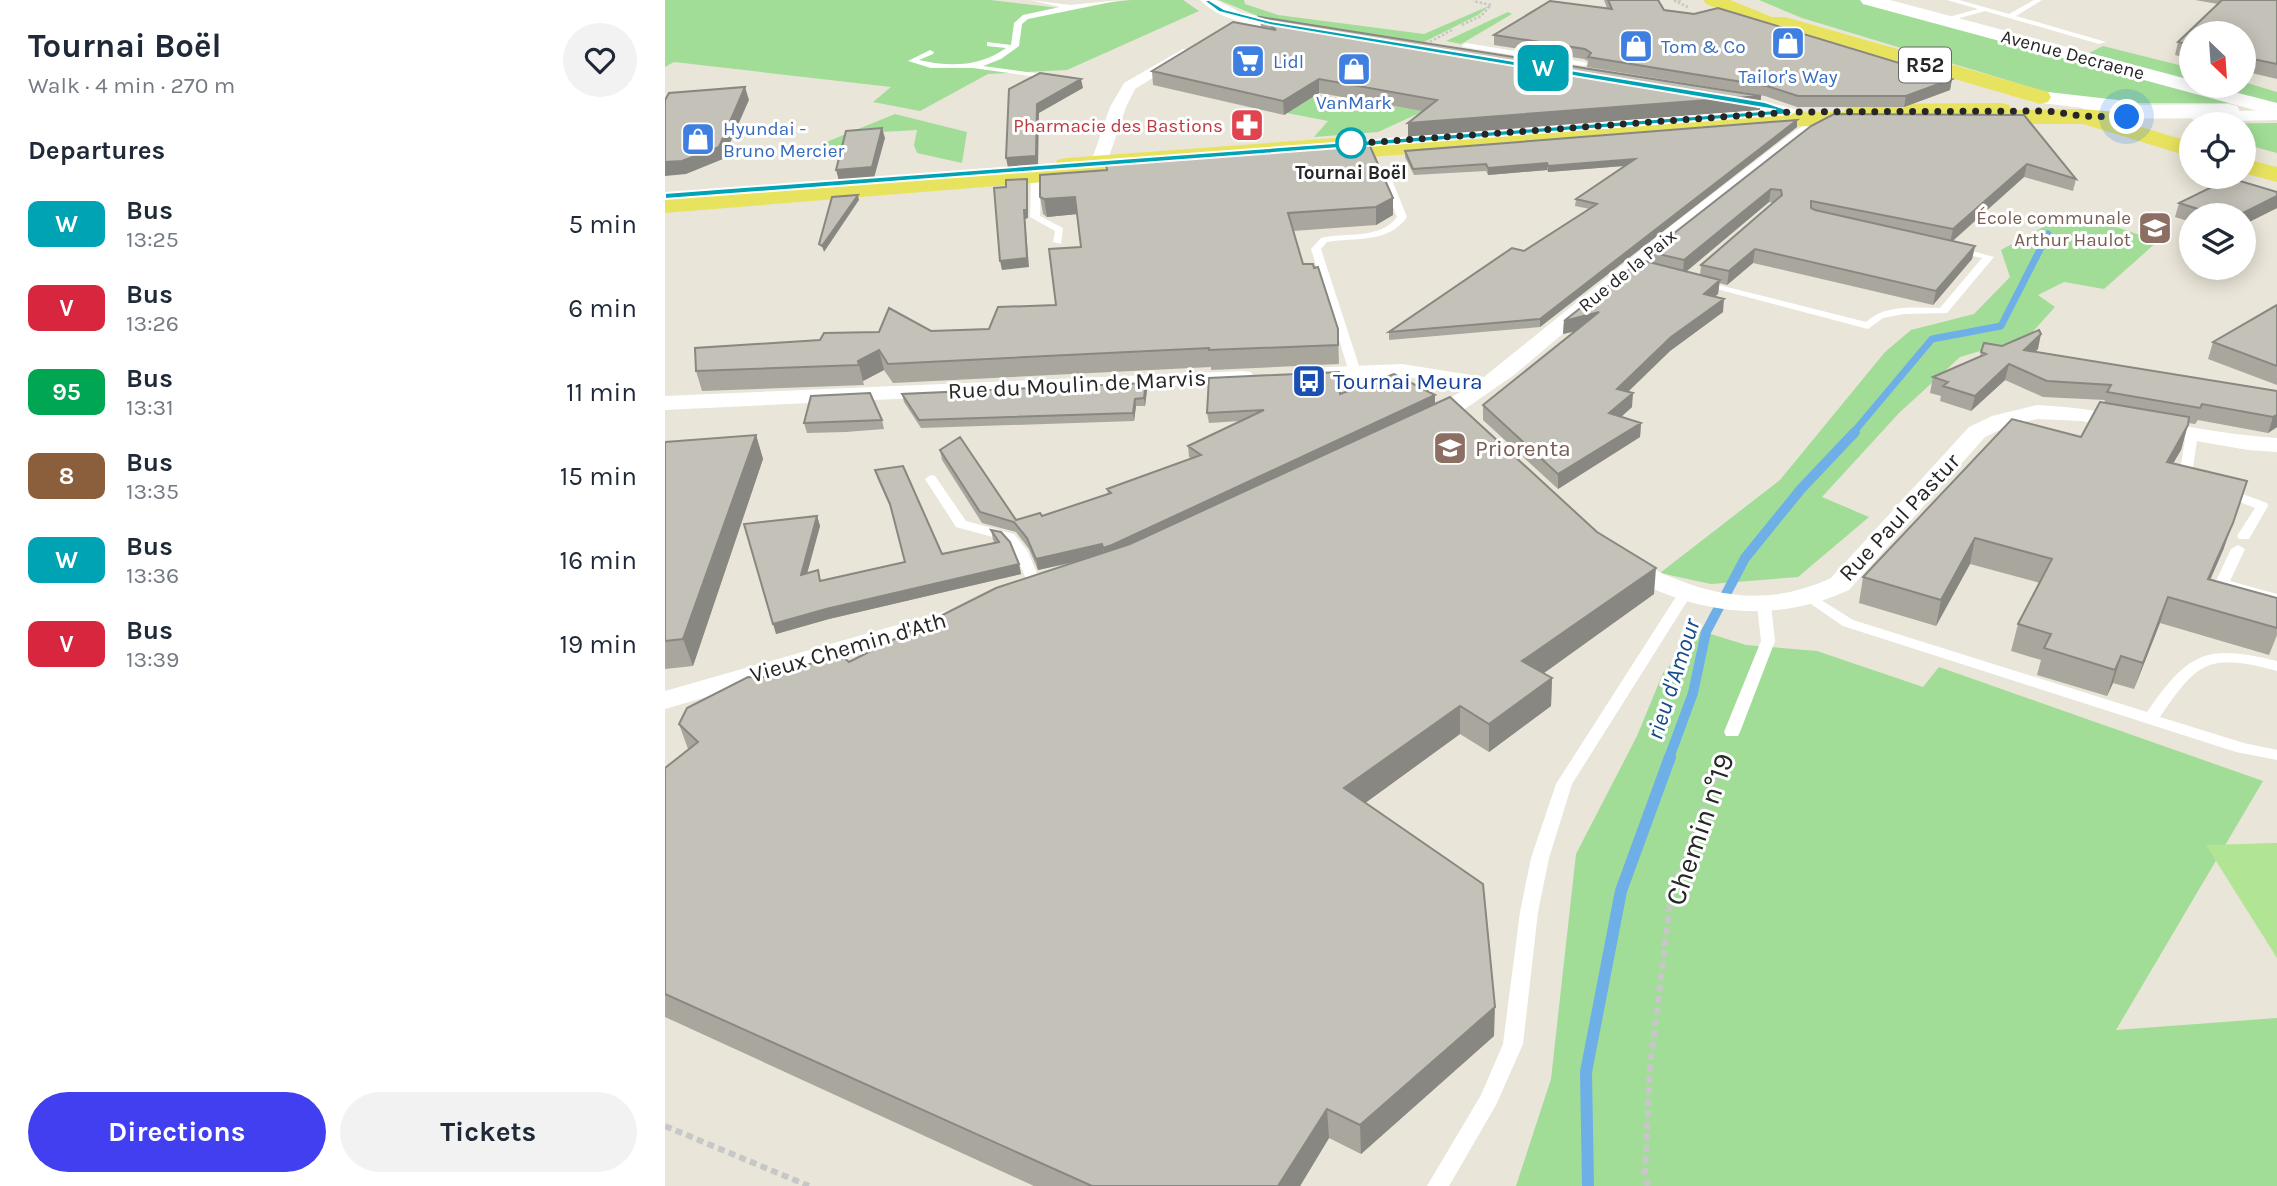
<!DOCTYPE html>
<meta charset="utf-8">
<style>
body{margin:0;font-family:Karla,sans-serif;background:#f2f2f3;color:#1f2937;height:100vh;display:flex;flex-direction:column;font-size:26px;white-space:nowrap}
*{box-sizing:border-box;margin:0}
p{font-size:23px;color:#747a83}
.icon{flex:none;width:38px;height:38px;fill:none;stroke:currentColor;stroke-width:2;stroke-linecap:round;stroke-linejoin:round}
.map{position:relative;flex:1;overflow:hidden}
.details{display:flex;flex-direction:column;background:#fff;width:665px}
.details>*{flex:none}
.badge{padding:0 14px;border-radius:10px;font-size:24px;line-height:46px}
.needle{width:46px;rotate:155deg}
.controls{position:absolute;left:1514px;top:21px;display:grid;gap:14px}
.controls a{display:grid;place-items:center;width:77px;height:77px;border-radius:50%;background:#fff;box-shadow:0 4px 18px #0003;font-size:35px}
.you{position:absolute;width:35px;height:35px;margin:-18px;border:5px solid #fff;border-radius:50%;background:#1a73e8;box-shadow:0 0 0 10px #1a73e833}
.map>.badge{position:absolute;translate:-50% -50%;box-shadow:0 0 0 4px #fff}
h2{padding:0 28px;font-size:26px;line-height:63px}
.round{display:grid;place-items:center;flex:none;width:74px;height:74px;border-radius:37px;background:#f2f2f3}
.headline{display:flex;align-items:center;justify-content:space-between;height:119px;padding:0 28px}
h1{font-size:33px;font-weight:700;line-height:52px}
.cta{display:flex;gap:14px;margin-top:auto;padding:14px 28px}
.cta a{flex:1;height:80px;border-radius:42px;background:#413fef;color:#fff;font-size:28px;font-weight:700;line-height:80px;text-align:center}
.cta a+a{background:#f2f2f3;color:#1f2937}
ul{padding:0;list-style:none}
li{display:flex;align-items:center;gap:21px;height:84px;padding:0 28px}
li div{flex:1}
li b{display:block;font-size:26px}
li em{font-style:normal}
li .badge{min-width:77px;font-weight:700;text-align:center}
main{display:flex;flex:1;min-height:0}
.map>svg:first-child{display:block}
</style>
<main>
<section class="details">
<div class="headline"><div><h1>Tournai Boël</h1><p>Walk · 4 min · 270 m</p></div><a class="round"><svg class="icon" aria-label="heart" viewBox="0 0 24 24"><path d="M12 20l-8-8c-3-5 5-10 8-4 3-6 11-1 8 4z"/></svg></a></div>
<h2>Departures</h2>
<ul>
<li><span class="badge" style="background:#00a3b4;color:#fff">W</span><div><b>Bus</b><p>13:25</p></div><em>5 min</em></li>
<li><span class="badge" style="background:#d7263d;color:#fff">V</span><div><b>Bus</b><p>13:26</p></div><em>6 min</em></li>
<li><span class="badge" style="background:#00a651;color:#fff">95</span><div><b>Bus</b><p>13:31</p></div><em>11 min</em></li>
<li><span class="badge" style="background:#8b5e3c;color:#fff">8</span><div><b>Bus</b><p>13:35</p></div><em>15 min</em></li>
<li><span class="badge" style="background:#00a3b4;color:#fff">W</span><div><b>Bus</b><p>13:36</p></div><em>16 min</em></li>
<li><span class="badge" style="background:#d7263d;color:#fff">V</span><div><b>Bus</b><p>13:39</p></div><em>19 min</em></li>
</ul>
<div class="cta"><a>Directions</a><a>Tickets</a></div>
</section>
<div class="map">
<svg width="1612" height="1186" viewBox="0 0 1612 1186">
<rect width="100%" height="100%" fill="#e9e5d8"/>
<path fill="#a1dd97" d="M0,0H325L394,8L466,0H518L534,11L402,70L323,74L255,111L208,102L226,87L9,62L0,67Z
M554,0H579L580,4L613,15L759,34L824,6L813,15L759,42L600,19Z
M1094,0H1195L1576,103H1466L1381,92L1137,18Z
M843,12L847,14L796,44L781,41Z
M1438,46L1526,68V82L1422,54Z
M1579,82L1612,92V105L1542,86H1578Z
M628,91L759,111L713,132L649,137L663,121L565,102Z
M230,114L302,132L297,163L252,153L249,145L252,130L216,132L182,148L150,151L159,143Z
M1612,123V153L1579,144L1578,124H1527Z
M1406,212L1493,241L1439,289L1399,282L1373,295L1390,307L1363,337L1295,357L1234,413L1157,497L1204,517L1133,577L1046,584L995,573L1115,480L1220,352L1246,330L1309,314L1345,277L1336,250Z
M1036,631L1081,645L1152,651L1258,687L1274,667L1598,781L1451,1030L1612,1018V1186H851L886,1079L911,854L972,736L998,673Z"/>
<path fill="#b1e493" d="M1612,843V958L1541,845Z"/>
<g fill="none" stroke-linecap="round" stroke-linejoin="round">
<path stroke="#6fafe7" stroke-width="7" d="M1188,433L1267,339L1336,326L1383,234"/>
<path stroke="#6fafe7" stroke-width="10" d="M1004,758L1028,693L1041,632L1080,558L1136,489L1190,432"/>
<path stroke="#6fafe7" stroke-width="12" d="M923,1186L921,1072L956,891L1005,757"/>
<path stroke="#c7c7c7" stroke-width="2.5" stroke-dasharray="2.5 2" stroke-linecap="butt" d="M1016,0L1010,1L1023,7
M797,25L816,16L826,5L808,1
M761,44L789,29"/>
<path stroke="#c7c7c7" stroke-width="4.5" stroke-dasharray="5 3.5" stroke-linecap="butt" d="M1058,758L1061,749"/>
<path stroke="#c7c7c7" stroke-width="6" stroke-dasharray="7 4.5" stroke-linecap="butt" d="M0,1126L144,1186
M983,1186L980,1173L985,1068L1006,895L1058,757"/>
<path fill="#fff" fill-rule="evenodd" d="M365,0L405,5L456,0L363,19L357,24L354,46L336,59L318,66L369,73H372V77L308,68H266L243,61L265,50L269,52L268,54L254,60C284,67 315,67 341,48L322,46V42L346,45L349,23L358,15L395,7Z
M1282,0H1294L1344,14L1369,0H1377L1351,16L1441,42L1434,44L1320,11L1280,22V18L1313,9Z
M801,43L919,62L923,64L919,66L798,47L797,45Z
M720,172L725,175L742,217C723,244 691,237 662,242L656,249L696,372L690,375L684,372L646,249L656,238C680,232 715,240 732,217L715,175Z
M371,173L376,176L375,216L398,228L396,244L388,242L390,231L365,217L366,176Z
M1289,246L1329,257L1282,313L1239,314L1218,318L1203,329L1033,284L1038,281L1201,322C1221,304 1249,308 1275,308L1317,258L1285,251L1284,249Z
M1527,429L1533,433L1528,468L1538,476L1532,480L1515,470L1521,433Z
M266,475L270,476L301,521L349,534L362,550L380,592L378,595H368L349,551L339,540L291,527L260,479Z
M1559,487L1602,503L1603,506L1584,539H1574L1572,536L1590,508L1554,494L1553,491Z
M1573,545L1580,549L1565,581L1612,594V602L1552,586L1550,583L1566,549Z
M1021,588L1028,592L907,784L884,858L873,912L858,1044L831,1105L784,1186H762L816,1095L838,1044L855,912L866,858L891,784L1014,592Z
M1145,593L1188,620L1482,712C1523,653 1540,643 1612,661V671C1545,653 1533,660 1495,717L1579,743L1612,750V760L1571,752L1178,626L1140,600L1138,597Z
M1099,601L1106,605L1110,641L1075,732L1073,736H1061L1059,732L1096,641L1092,605Z"/>
<path fill="#fff" fill-rule="evenodd" d="M535,0H551L577,13L629,23L636,27L629,31C599,26 558,24 535,0Z
M518,49L523,50V56L470,89L461,107L439,171L431,176L425,175L423,171L445,107L459,83Z
M1061,93L1130,109L1133,112L1125,117L1056,101L1053,98Z
M1612,110V120L1532,122L1524,117L1532,112Z
M1163,112L1171,117L1165,125L1143,136L972,271L849,375L797,411L770,426H754L751,421L754,416L804,387L737,376L641,380L633,379L630,374L633,369L641,368L737,364L819,377L1002,229L1131,130Z
M578,371L586,372L589,377L586,382L0,410V396Z
M1372,405C1453,409 1531,433 1612,438V452L1583,450L1416,421L1372,419L1343,426L1320,437L1184,590C1119,620 1052,617 986,588C973,582 954,575 945,563L949,558L958,555L967,558C1033,594 1094,611 1166,578L1304,427L1327,416Z
M288,609L297,611L301,617L297,623L0,709V691Z"/>
<path fill="#fff" fill-rule="evenodd" d="M1195,0H1225L1526,80V86H1546L1612,103V116L1198,4Z
M1374,91L1453,100L1463,105L1564,104L1572,106L1575,111L1572,116L1564,118L1426,119L1418,117L1415,112L1418,108L1366,102L1363,97L1366,92Z"/>
<path fill="#e8e35e" fill-rule="evenodd" d="M1038,0H1065L1107,17H1120L1383,92L1386,97L1383,102L1375,104L1146,37L1137,42L1130,40L1041,4Z
M1336,103L1344,105L1347,110L1417,109L1451,112L1454,117L1453,120L1526,142V157L1418,124H1308L1300,122L1297,117L1228,118L1225,123L1217,125L1092,127L655,161L646,159L643,154L439,169L437,176L428,178L0,213V197L390,167L392,160L401,158L683,137L691,139L695,144L1092,113L1179,112L1182,106L1190,104Z
M1578,158L1612,167V182L1578,173Z"/>
</g>
<path fill="#a9a69e" fill-rule="evenodd" d="M939,0H993L999,10L1287,79L1285,90L1239,107H1132L1100,96L922,67L923,61L919,59L829,45V35L942,8Z
M1530,0H1612V79L1578,71V33H1526V59L1510,55L1513,42L1553,4Z
M595,17L1096,96L1095,110L743,137V123L757,111L654,93L619,115L488,85L487,71L596,28Z
M1359,115L1411,179L1408,191L1359,177L1288,241L1310,246L1307,259L1268,305L1088,263L1062,285L1054,283L1053,294L1050,296L1058,312L1005,351L963,392L967,407L956,417L976,423L975,437L893,489L818,420V405L910,331L898,334L899,321L984,263L985,252L1146,126ZM1104,202L1108,203L1036,265L1035,275L1021,272Z
M1132,127L875,327L724,340V332L859,251L925,209L910,206L911,199L959,166L883,172L882,170L823,175L821,171L749,175L740,157V151Z
M375,197L728,198V215L711,225L628,231L638,264L649,268L673,329L674,364L546,370V367L228,383L219,370L198,381L199,385L37,391L31,371L155,340L266,331L324,329L391,305L416,247L412,214L382,217L378,214Z
M1514,203L1612,208L1578,225V215H1526V222L1510,217Z
M1612,305V385L1543,359L1548,342Z
M1319,343L1337,346L1373,349L1370,352L1609,391L1612,427L1603,433L1533,420L1530,424L1523,423L1516,450L1508,463L1559,548L1545,580L1612,598V635L1604,655L1495,623L1469,689L1448,683L1442,696L1372,675L1376,660L1346,651L1353,624L1375,583L1305,564L1271,626L1194,603L1198,577L1416,437L1439,403L1440,400L1378,397L1340,380L1306,411L1275,401L1276,396L1265,393L1268,377L1315,356Z
M481,383L482,390L480,406H471L469,421L256,428L239,402L237,394Z
M675,394L770,395V404L989,594L878,673L887,678L886,706L824,752L795,734L700,803L829,1036L696,1154L664,1138L635,1186H369L0,1017V768L23,749L14,724L95,678L184,662L415,561L373,570L364,549L351,532L317,523L277,460L275,450L351,520L377,516L443,494L442,489L526,458L524,457L523,446L575,421L544,423L542,413Z
M217,420L219,429L181,432L142,433L139,423Z
M91,435L98,459L28,666L0,669V442Z
M210,470L277,554L330,543L328,540L326,530L354,564L356,574L164,619L111,634L152,516L155,526L142,573L156,581L240,562L228,513L213,480Z"/>
<path fill="#898781" d="M416,79L418,88L374,113L373,166L343,168L341,158L372,104Z
M654,79V93L619,115L618,101Z
M1287,79L1285,90L1239,107L1241,96Z
M80,87L84,100L58,159L21,174L0,176V162Z
M1096,96L1095,110L743,137V123Z
M1132,120V127L875,327V319Z
M217,128L220,138L209,178L174,181L171,170Z
M970,159V165L883,172V166Z
M882,163V170L823,175V168Z
M1362,164L1359,177L1285,243L1288,229Z
M362,179L363,187V218L360,219L364,267L337,270L335,261L359,210Z
M1106,189L1104,202L1018,274L1019,260Z
M193,195L194,200L159,252L157,246Z
M1612,196V208L1578,225V215H1574Z
M410,197L413,214L382,217L379,199Z
M728,198V215L711,225V207Z
M1310,246L1307,259L1268,305L1271,291Z
M1090,249L1088,263L1062,285L1064,271Z
M1055,280L1053,294L1038,307L1039,294Z
M1059,299L1058,312L1005,351L951,403L952,389L1006,337Z
M934,312L933,326L898,334L899,321Z
M1376,334L1373,349L1356,365L1359,350Z
M214,350L219,370L198,381L193,361Z
M1344,364L1340,380L1306,411L1310,396Z
M481,383L482,390L480,406L479,398Z
M968,393L967,407L944,428V413Z
M770,395V405L440,559L438,548Z
M470,399L471,406L469,421L468,413Z
M1612,415V427L1603,433L1608,417Z
M976,423L975,437L893,489V474Z
M1523,425L1516,450L1495,486L1502,462Z
M91,435L98,459L28,666L18,639Z
M1582,481L1559,548L1534,605L1543,579Z
M152,516L155,526L139,585L136,575Z
M1310,538L1305,564L1271,626L1276,600Z
M437,544L439,555L373,570L371,559Z
M354,564L356,574L164,619L111,634L108,624L161,609Z
M991,568L989,594L857,689V661Z
M1503,597L1495,623L1469,689L1478,663Z
M1456,656L1448,683L1442,696L1450,670Z
M887,678L886,706L824,752V724Z
M795,706V734L681,817L679,788Z
M830,1007L829,1036L696,1154L695,1125Z
M662,1109L664,1138L635,1186H613Z"/>
<path fill="#c4c1b8" stroke="#898781" stroke-width="2" d="M943,0H993L999,10L1029,14L1053,8L1287,79L1241,96H1133L1102,86L923,57L926,53L920,49L829,35L885,1L947,9Z
M1557,0H1612V64L1578,57V33H1526V45L1513,42Z
M595,17L1096,96L743,123L772,100L654,79L618,101L487,71L568,22L611,30Z
M375,73L416,79L372,104L371,156L341,158L344,89Z
M80,87L54,147L17,161L0,162V100L4,93Z
M1169,114L1359,115L1411,179L1362,164L1288,229L1146,201V208L1150,210L1310,246L1271,291L1090,249L1064,271L1036,265L1117,195L1116,190L1106,189L1019,260L985,252L1146,126Z
M1132,120L875,319L724,332L847,248L859,251L932,204L911,199L970,159L883,166L882,163L823,168L821,164L748,169L740,151Z
M217,128L207,167L171,170L181,131Z
M704,144L728,198L711,207L623,213L638,264H648L649,268L653,267L673,329V345L544,350V348L223,364L214,350L193,361L194,365L31,371L30,348L155,340L159,333L214,332L224,308L266,331L324,329L333,307L391,305L384,249L416,247L410,197L379,199L375,197V175L442,170L441,164Z
M1565,178L1612,192V196L1574,215H1552L1514,203Z
M362,179V210H359L362,258L335,261L329,188L341,187V180Z
M193,195L157,246L154,244L167,197Z
M976,260L1055,280L1039,294L1059,299L1006,337L952,389L968,393L944,413L976,423L893,474L818,405L934,312L899,321Z
M1612,305V366L1548,342Z
M1374,330L1376,334L1359,350L1612,391V415L1608,417L1537,404L1535,408L1442,392L1446,385L1382,381L1344,364L1310,396L1278,386L1283,382L1268,377L1321,354L1316,352L1319,343L1337,346Z
M674,372L675,394L729,374L770,395L447,545L438,548L437,544L371,559L362,538L349,522L315,512L275,450L295,437L351,520L375,513L377,516L446,493L442,489L536,455L523,446L599,410L542,413L544,378Z
M481,383L479,398L470,399L468,413L254,420L237,394Z
M205,393L217,420L139,423L146,396Z
M785,397L932,532L991,568L857,661L887,678L824,724L795,706L679,788L818,884L830,1007L695,1125L662,1109L613,1186H427L0,994V768L33,742L14,724L22,708L83,677L95,678L176,655L184,662L331,588L465,544Z
M1435,402L1524,417L1523,425L1502,462L1582,481L1568,523L1543,579L1612,598V628L1503,597L1478,663L1456,656L1450,670L1379,648L1386,634L1353,624L1387,559L1310,538L1276,600L1198,577L1347,419L1416,437Z
M91,435L18,639L0,641V442Z
M238,466L277,554L334,542L326,530L336,532L345,542L354,564L161,609L108,624L79,524L152,516L136,575L153,570L155,581L240,562L225,504L210,470Z"/>
<path fill="#00a3b4" stroke="#fff" stroke-width="2" d="M538,0H544L559,9L605,21L1100,102L1129,112L1125,114L0,199V193L1111,110L605,25L554,12Z"/>
<g fill="none" stroke-linecap="round" stroke-linejoin="round">
<path stroke="#262626" stroke-width="7" stroke-dasharray="0 12.6" d="M686,143L684,144L1125,112L1383,111L1416,116L1462,117"/>
</g>
<defs>
<g id="shop-square" transform="scale(1.75)"><rect x="-9" y="-9" width="18" height="18" rx="4" fill="#3f7fe0" stroke="#fff"/><path d="M-5-2.5h2.3a2.7 3.5 0 0 1 5.4 0H5L5.5 6h-11ZM-1.5-2.5h3a1.5 2.3 0 0 0-3 0Z" fill="#fff"/></g>
<g id="supermarket-square" transform="scale(1.75)"><rect x="-9" y="-9" width="18" height="18" rx="4" fill="#3f7fe0" stroke="#fff"/><path d="M-6-5.5h2.5l.6 2H6L4.5 2H-2.5L-4.4-4H-6ZM-1.5 3.2a1.3 1.3 0 1 0 .1 0ZM3 3.2a1.3 1.3 0 1 0 .1 0Z" fill="#fff"/></g>
<g id="pharmacy-square" transform="scale(1.75)"><rect x="-9" y="-9" width="18" height="18" rx="4" fill="#e0444e" stroke="#fff"/><path d="M-2-6h4v4h4v4h-4v4h-4v-4h-4v-4h4Z" fill="#fff"/></g>
<g id="school-square" transform="scale(1.75)"><rect x="-9" y="-9" width="18" height="18" rx="4" fill="#8d6e63" stroke="#fff"/><path d="M0-5L7-2L0 1L-7-2ZM-4 1L0 2.5L4 1V4Q0 6-4 4Z" fill="#fff"/></g>
<g id="bus-square" transform="scale(1.75)"><rect x="-9" y="-9" width="18" height="18" rx="4" fill="#1a4fb4" stroke="#fff"/><path d="M-5-6H5V4H4V6H2V4H-2V6H-4V4H-5ZM-3.5-4V0h7V-4ZM-3.5 1.2v1.5H-2V1.2ZM2 1.2v1.5H3.5V1.2Z" fill="#fff"/></g>
<g id="university-square" transform="scale(1.75)"><rect x="-9" y="-9" width="18" height="18" rx="4" fill="#8d6e63" stroke="#fff"/><path d="M0-5L7-2L0 1L-7-2ZM-4 1L0 2.5L4 1V4Q0 6-4 4Z" fill="#fff"/></g>
</defs>
<g fill-rule="evenodd">
<use href="#shop-square" x="1123" y="43"/>
<use href="#shop-square" x="971" y="46"/>
<use href="#supermarket-square" x="583" y="61"/>
<use href="#shop-square" x="689" y="69"/>
<use href="#pharmacy-square" x="582" y="125"/>
<use href="#shop-square" x="33" y="139"/>
<use href="#school-square" x="1490" y="228"/>
<use href="#bus-square" x="644" y="381"/>
<use href="#university-square" x="785" y="448"/>
</g>
<circle fill="#fff" stroke="#00a3b4" stroke-width="3.5" cx="686" cy="143" r="14"/>
<g text-anchor="middle" stroke-width="6" stroke-linejoin="round" paint-order="stroke">
<g font-size="19" fill="#366cbe" stroke="#fff" text-anchor="start">
<text x="996" y="53">Tom &amp; Co</text>
<text x="608" y="68">Lidl</text>
<text x="1123" y="83" text-anchor="middle">Tailor's Way</text>
<text x="689" y="109" text-anchor="middle">VanMark</text>
<text x="58" y="135">Hyundai -<tspan x="58" dy="22">Bruno Mercier</tspan></text>
</g>
<g font-size="19" fill="#262626" stroke="#fff">
<text transform="translate(1408 54) rotate(15)" y="7">Avenue Decraene</text>
<text transform="translate(962 270) rotate(-39)" y="7">Rue de la Paix</text>
</g>
<g font-size="19" fill="#be3a42" stroke="#fff" text-anchor="end">
<text x="558" y="132">Pharmacie des Bastions</text>
</g>
<g font-size="19" font-weight="bold" fill="#262626" stroke="#fff">
<text x="686" y="179">Tournai Boël</text>
</g>
<g font-size="19" fill="#785e54" stroke="#fff" text-anchor="end">
<text x="1466" y="224">École communale<tspan x="1466" dy="22">Arthur Haulot</tspan></text>
</g>
<rect fill="#fff" stroke="#676767" stroke-width="2" x="1234" y="47.5" width="52" height="35" rx="5"/>
<g font-size="21" font-weight="bold" fill="#262626">
<text x="1260" y="72">R52</text>
</g>
<g font-size="23" fill="#164399" stroke="#fff" text-anchor="start">
<text x="668" y="389">Tournai Meura</text>
</g>
<g font-size="23" fill="#262626" stroke="#fff">
<text transform="translate(412 384) rotate(-3)" y="8">Rue du Moulin de Marvis</text>
<text transform="translate(1234 517) rotate(-47)" y="8">Rue Paul Pastur</text>
<text transform="translate(183 647) rotate(-16)" y="8">Vieux Chemin d'Ath</text>
</g>
<g font-size="23" fill="#785e54" stroke="#fff" text-anchor="start">
<text x="810" y="456">Priorenta</text>
</g>
<g font-size="24" font-style="italic" fill="#144b8d" stroke="#fff">
<text transform="translate(1008 679) rotate(-72)" y="8">rieu d'Amour</text>
</g>
<g font-size="28" fill="#262626" stroke="#fff">
<text transform="translate(1034 829) rotate(-71)" y="10">Chemin n°19</text>
</g>
</g>
</svg>
<div class="controls">
<a><svg class="needle" viewBox="-14 -14 28 28"><path d="M0-13l5 13h-10z" fill="#e53935"/><path d="M0 13l5-13h-10z" fill="#747a83"/></svg></a>
<a><svg class="icon" aria-label="locate" viewBox="0 0 24 24"><circle cx="12" cy="12" r="6"/><path d="M12 2v4M12 18v4M2 12h4M18 12h4"/></svg></a>
<a><svg class="icon" aria-label="layers" viewBox="0 0 24 24"><path d="M12 4l9 5-9 5-9-5zM3 14l9 5 9-5"/></svg></a>
</div>
<div class="you" style="left:1462px;top:117px"></div>
<b class="badge" style="left:878px;top:68px;background:#00a3b4;color:#fff">W</b>
</div>
</main>
